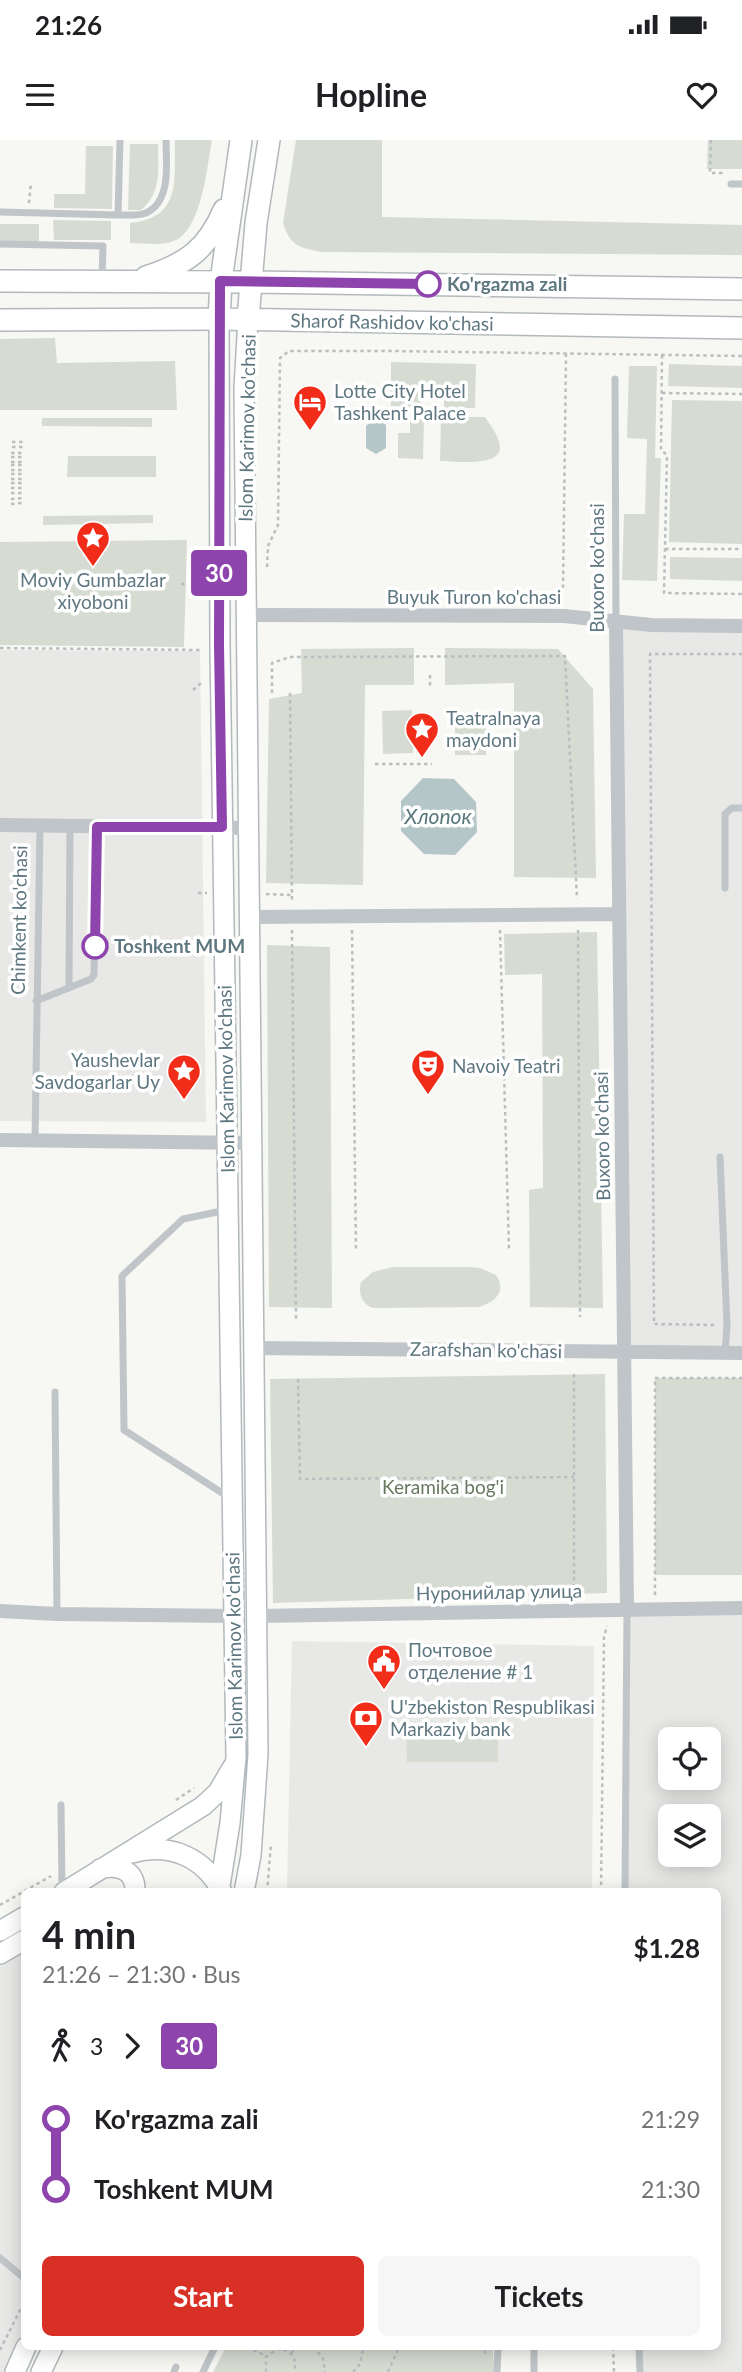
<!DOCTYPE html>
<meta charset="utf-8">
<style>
body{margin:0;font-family:Lato,sans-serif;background:#f6f6f6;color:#202124;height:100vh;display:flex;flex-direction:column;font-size:26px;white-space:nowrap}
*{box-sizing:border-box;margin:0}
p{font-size:23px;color:#757577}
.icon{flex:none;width:38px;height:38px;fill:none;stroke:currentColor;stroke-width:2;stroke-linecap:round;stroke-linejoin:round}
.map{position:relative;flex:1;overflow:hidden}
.panel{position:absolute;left:21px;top:1748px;width:700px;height:462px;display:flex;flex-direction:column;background:#fff;border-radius:10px;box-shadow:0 4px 18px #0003}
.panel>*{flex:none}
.badge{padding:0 14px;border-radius:5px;font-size:24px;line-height:46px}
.fabs{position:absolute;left:658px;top:1587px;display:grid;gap:14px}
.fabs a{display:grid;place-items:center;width:63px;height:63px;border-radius:10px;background:#fff;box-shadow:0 4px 18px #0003;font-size:35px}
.map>.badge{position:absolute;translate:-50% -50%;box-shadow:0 0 0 4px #fff}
.legs{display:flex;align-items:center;gap:10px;height:77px;padding:0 21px;font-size:23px}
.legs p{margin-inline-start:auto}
.headline{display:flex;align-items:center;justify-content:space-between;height:119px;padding:0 21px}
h1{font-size:38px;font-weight:700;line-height:52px}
.cta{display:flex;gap:14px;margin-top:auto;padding:14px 21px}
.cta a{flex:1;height:80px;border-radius:10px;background:#d93025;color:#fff;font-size:28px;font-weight:700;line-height:80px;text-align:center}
.cta a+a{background:#f6f6f6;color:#202124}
ul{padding:0 21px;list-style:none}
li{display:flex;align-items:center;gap:24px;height:70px;font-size:26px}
li i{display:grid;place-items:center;width:10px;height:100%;margin:0 9px;background:currentColor}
li i::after{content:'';width:18px;height:18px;margin:-9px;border:5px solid;border-radius:50%;background:#fff}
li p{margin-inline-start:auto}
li:first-child i{background:linear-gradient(#0000 50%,currentColor 0)}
li:last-child i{background:linear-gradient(currentColor 50%,#0000 0)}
.status{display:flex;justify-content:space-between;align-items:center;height:49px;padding:0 35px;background:#fff;direction:ltr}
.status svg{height:19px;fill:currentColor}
header{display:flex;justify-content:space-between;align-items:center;height:91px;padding:0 21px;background:#fff;font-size:32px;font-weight:700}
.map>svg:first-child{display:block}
</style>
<div class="status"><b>21:26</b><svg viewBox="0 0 49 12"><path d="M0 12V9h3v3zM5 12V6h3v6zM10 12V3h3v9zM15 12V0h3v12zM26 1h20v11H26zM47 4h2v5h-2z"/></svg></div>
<header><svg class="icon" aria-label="menu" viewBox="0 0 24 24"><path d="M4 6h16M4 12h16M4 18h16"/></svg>Hopline<svg class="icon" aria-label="heart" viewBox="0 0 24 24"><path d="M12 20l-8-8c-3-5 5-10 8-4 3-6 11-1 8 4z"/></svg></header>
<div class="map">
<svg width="742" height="2232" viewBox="0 0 742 2232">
<rect width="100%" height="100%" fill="#f7f7f3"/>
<path fill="#e8e8e7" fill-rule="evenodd" d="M616,482L742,486V1213L625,1211Z
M0,510L200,511L206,982L0,981Z
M742,1468V2232H640L639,2207H718V1752H625L627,1469ZM670,1600H709V1638H670ZM670,1676H709V1715H670Z
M292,1501L594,1506L592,1752L287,1749Z
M24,1800V2207L15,2232H0V1814Z"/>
<path fill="#d7dcd2" d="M175,0H212C207,26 202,90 174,101C161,106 144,103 130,103V83C182,78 174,40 175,0Z
M296,0H382V77L742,85V115L322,112C300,108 290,106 283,83Z
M708,0H742V29H707Z
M130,4H158C158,29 162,53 141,70H128Z
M86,6H113L112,69L54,68V54H85Z
M53,80L111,81V100H54Z
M0,84H39V102L0,103Z
M55,198L57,223L175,221L177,270H0V199Z
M391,222L476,224L475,268H444V248L422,247L421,267L391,266Z
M669,224L742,226V248L668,246Z
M629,226H657L655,318H661L657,441L622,440L624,374H645L647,299L627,298Z
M672,260L742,261V404L669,402Z
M410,275H424L423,319L398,318V293H410Z
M441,277H485C490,285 497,293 499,302C508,329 454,321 440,321Z
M42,278H152V287L42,286Z
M68,316H156V337H67Z
M153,375V383L43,385V376Z
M187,400L184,507L0,505V402Z
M670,417L742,418V441L670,439Z
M414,508V545H365L363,745L266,743L269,559L302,553L301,509Z
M445,508L558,509L593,549L596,738L514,737V543L445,545Z
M412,570L413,613L383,614L382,571Z
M455,573H486V615H455Z
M597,792L603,1168L530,1167L529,1050L543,1048L542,834L505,835L504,794Z
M267,805L330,807L332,1168L269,1167Z
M393,1127H469L480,1128L496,1135C507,1152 495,1162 479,1167L373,1168C362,1164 358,1154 361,1142L373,1132Z
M605,1234L607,1453L273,1463L270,1239Z
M655,1238H742V1435H655Z
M406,1583H498V1622H407Z
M226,2207H493L494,2232H213Z"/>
<path fill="#b5c6c9" d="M373,279H379L386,285V308L376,314L366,308V286Z
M423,638L454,639L476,662L477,692L455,715L424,714L401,691V661Z"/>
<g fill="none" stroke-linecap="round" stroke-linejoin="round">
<g stroke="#b1b9bd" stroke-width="22">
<path id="secondary" d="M219,179L220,505L236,1617L230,1683L219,1752
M132,1713C169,1702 204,1717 222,1752
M100,1729C118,1724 136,1730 135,1752
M64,1752L203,1666L218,1652L232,1628
M244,1752L251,1715L258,1614L244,248L248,179
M0,1791L24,1777
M0,1814L24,1800
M15,2232L26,2207
M41,2232L53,2207"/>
</g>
<g stroke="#b2b9bc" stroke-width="24">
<path id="primary" d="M146,137C186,124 207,110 224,70
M0,141L250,142L742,149
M219,179L221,141L241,0
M248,179L256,83L269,0
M0,180L219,179L742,188"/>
</g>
<path stroke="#b9bec0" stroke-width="2.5" stroke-dasharray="3.5 3.5" stroke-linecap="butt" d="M711,0L710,33H726
M29,63L31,42
M662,215L661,310L667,315L664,453L742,454
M662,253L742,254
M12,302H23
M12,307H23
M11,313H23
M11,317H23
M11,322H23
M11,325H23
M11,330H23
M11,334H23
M11,339H23
M11,343H23
M11,348H23
M11,353H22
M11,359L23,358
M11,364L22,363
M665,409H742
M199,426L200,405
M267,427L268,406L278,385L280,218L289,211H391L742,216
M181,444H193
M563,448L566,214
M0,508L200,510
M430,535V546
M193,550L201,543
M272,553V523L290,517L565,516L577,759
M290,553L292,762
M375,624H432
M198,753H207
M266,754L291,755
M292,790L296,1182
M352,790L356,1111
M500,790L509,1110
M578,790L580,1177
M10,806H27
M714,1185L654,1184L650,514H742
M574,1234V1455
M298,1239L300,1339L574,1337
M655,1455V1238H742
M176,1660L194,1648
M267,1752L271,1704
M601,1752L604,1497L607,1486
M0,1765L51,1736
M247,2207L266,2216
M313,2207L323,2218L325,2232
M478,2207L486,2213
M613,2207L614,2232
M0,2210L24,2162
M291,2213L299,2207
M266,2232V2217L277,2209C291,2209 298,2219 294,2232
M353,2232L360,2224L363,2209L367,2207
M388,2232L399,2207"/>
<path stroke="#bfc5c8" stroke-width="7" d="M731,44H742
M0,72L118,75L120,0
M118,75C126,75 138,76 146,73C172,61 166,22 166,0
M0,104L103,106L102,139
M615,239L616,482
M725,748V674L732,668H742
M69,847L70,686
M36,861L91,839L94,835L97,687
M35,1000L40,686
M720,1017L727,1185L725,1213
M227,1070L183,1079L122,1136L124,1290L230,1358
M55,1252L57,1474
M61,1665L62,1751
M625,1752L627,1469
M0,2118L24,2138
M639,2207L640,2232
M174,2232L176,2227
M203,2232L215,2207
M497,2232L498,2207
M534,2232V2207"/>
<path stroke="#bfc5c8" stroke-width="14" d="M246,475L564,476L651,485L742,486
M616,482L627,1469
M0,685L249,688
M250,777L619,774
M0,1000L252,1003
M255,1208L742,1213
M0,1471L57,1474L234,1476
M258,1476L742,1468"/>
<use href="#secondary" stroke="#fff" stroke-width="19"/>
<use href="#primary" stroke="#fff" stroke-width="21"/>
</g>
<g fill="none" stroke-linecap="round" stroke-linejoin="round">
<g stroke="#fff" stroke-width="16">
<path id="line-1" d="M95,806L97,687H222L219,505L220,141L428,144"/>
</g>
<use href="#line-1" stroke="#8e44ad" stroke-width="10"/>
</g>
<defs>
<g id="hotel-pin" transform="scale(1.75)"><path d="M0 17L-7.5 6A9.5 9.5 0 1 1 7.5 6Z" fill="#f12d19" stroke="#fff"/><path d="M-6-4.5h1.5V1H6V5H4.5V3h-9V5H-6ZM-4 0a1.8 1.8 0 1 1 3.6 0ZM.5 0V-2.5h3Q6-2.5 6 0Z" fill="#fff"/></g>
<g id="sight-pin" transform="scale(1.75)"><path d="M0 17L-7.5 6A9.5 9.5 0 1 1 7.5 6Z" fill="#f12d19" stroke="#fff"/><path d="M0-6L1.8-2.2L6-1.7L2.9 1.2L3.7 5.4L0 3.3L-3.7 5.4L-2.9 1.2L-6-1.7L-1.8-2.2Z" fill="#fff"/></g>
<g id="theatre-pin" transform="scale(1.75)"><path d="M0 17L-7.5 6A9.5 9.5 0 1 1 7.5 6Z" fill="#f12d19" stroke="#fff"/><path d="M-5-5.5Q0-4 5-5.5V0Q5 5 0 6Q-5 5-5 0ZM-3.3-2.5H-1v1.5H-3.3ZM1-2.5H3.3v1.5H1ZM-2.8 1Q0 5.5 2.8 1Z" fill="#fff"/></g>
<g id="civic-pin" transform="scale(1.75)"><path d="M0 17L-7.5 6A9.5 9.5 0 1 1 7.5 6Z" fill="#f12d19" stroke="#fff"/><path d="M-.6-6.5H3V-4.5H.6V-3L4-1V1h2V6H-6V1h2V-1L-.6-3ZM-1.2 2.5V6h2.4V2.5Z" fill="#fff"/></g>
<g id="bank-pin" transform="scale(1.75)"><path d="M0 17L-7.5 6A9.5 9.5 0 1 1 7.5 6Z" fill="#f12d19" stroke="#fff"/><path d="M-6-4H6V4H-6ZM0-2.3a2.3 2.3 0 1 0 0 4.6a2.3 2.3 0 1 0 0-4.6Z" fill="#fff"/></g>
</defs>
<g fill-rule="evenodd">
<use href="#hotel-pin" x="310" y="262"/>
<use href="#sight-pin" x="93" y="398"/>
<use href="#sight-pin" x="422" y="589"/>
<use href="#theatre-pin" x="428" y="926"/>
<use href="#sight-pin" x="184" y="931"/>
<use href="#civic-pin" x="384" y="1521"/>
<use href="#bank-pin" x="366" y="1578"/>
</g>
<g fill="#fff" stroke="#8e44ad" stroke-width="3.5">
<circle cx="428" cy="144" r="12"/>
<circle cx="95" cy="806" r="12"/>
</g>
<g text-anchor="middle" stroke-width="7" stroke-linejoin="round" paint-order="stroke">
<g font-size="19" font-weight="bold" fill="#5f7781" stroke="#fff" text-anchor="start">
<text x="447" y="151">Ko'rgazma zali</text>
<text x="114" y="813">Toshkent MUM</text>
</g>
<g font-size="19" fill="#5f7781" stroke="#fff">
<text transform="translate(392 182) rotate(1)" y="7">Sharof Rashidov ko'chasi</text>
<text transform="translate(247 288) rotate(-89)" y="7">Islom Karimov ko'chasi</text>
<text transform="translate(597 428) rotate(-90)" y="7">Buxoro ko'chasi</text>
<text x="474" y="464">Buyuk Turon ko'chasi</text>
<text transform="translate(19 780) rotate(-89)" y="7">Chimkent ko'chasi</text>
<text transform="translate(226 939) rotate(-91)" y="7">Islom Karimov ko'chasi</text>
<text transform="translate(602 996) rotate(-91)" y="7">Buxoro ko'chasi</text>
<text transform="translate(486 1210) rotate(1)" y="7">Zarafshan ko'chasi</text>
<text transform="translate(499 1452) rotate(-1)" y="7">Нуронийлар улица</text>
<text transform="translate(234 1506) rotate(-91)" y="7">Islom Karimov ko'chasi</text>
</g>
<g font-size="19" fill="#5f7781" stroke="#fff" text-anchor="start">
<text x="334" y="258">Lotte City Hotel<tspan x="334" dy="22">Tashkent Palace</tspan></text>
<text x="93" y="447" text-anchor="middle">Moviy Gumbazlar<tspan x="93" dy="22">xiyoboni</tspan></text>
<text x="446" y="585">Teatralnaya<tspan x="446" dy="22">maydoni</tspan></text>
<text x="160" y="927" text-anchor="end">Yaushevlar<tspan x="160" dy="22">Savdogarlar Uy</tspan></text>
<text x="452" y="933">Navoiy Teatri</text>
<text x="408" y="1517">Почтовое<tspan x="408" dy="22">отделение # 1</tspan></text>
<text x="390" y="1574">U'zbekiston Respublikasi<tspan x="390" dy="22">Markaziy bank</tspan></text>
</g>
<g font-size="19" fill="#67795f" stroke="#fff">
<text x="443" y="1354">Keramika bog'i</text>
</g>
<g font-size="21" font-style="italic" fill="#5a787c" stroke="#fff">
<text x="438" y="684">Хлопок</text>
</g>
</g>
</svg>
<div class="fabs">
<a><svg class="icon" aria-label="locate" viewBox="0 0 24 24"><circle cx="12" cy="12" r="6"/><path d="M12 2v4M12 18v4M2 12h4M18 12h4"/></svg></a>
<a><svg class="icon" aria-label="layers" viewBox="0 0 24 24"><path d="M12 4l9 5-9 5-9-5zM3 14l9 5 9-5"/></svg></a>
</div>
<b class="badge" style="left:219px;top:433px;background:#8e44ad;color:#fff">30</b>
<section class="panel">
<div class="headline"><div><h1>4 min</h1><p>21:26 – 21:30 · Bus</p></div><b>$1.28</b></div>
<div class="legs"><svg class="icon" aria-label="walk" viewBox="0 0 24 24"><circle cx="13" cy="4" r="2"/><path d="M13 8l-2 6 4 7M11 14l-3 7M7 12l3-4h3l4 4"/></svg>3<svg class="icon" aria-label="forward" viewBox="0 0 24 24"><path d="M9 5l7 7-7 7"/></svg><b class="badge" style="background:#8e44ad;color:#fff">30</b></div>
<ul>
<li><i style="color:#8e44ad"></i><b>Ko'rgazma zali</b><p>21:29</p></li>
<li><i style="color:#8e44ad"></i><b>Toshkent MUM</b><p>21:30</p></li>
</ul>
<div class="cta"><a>Start</a><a>Tickets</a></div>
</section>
</div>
